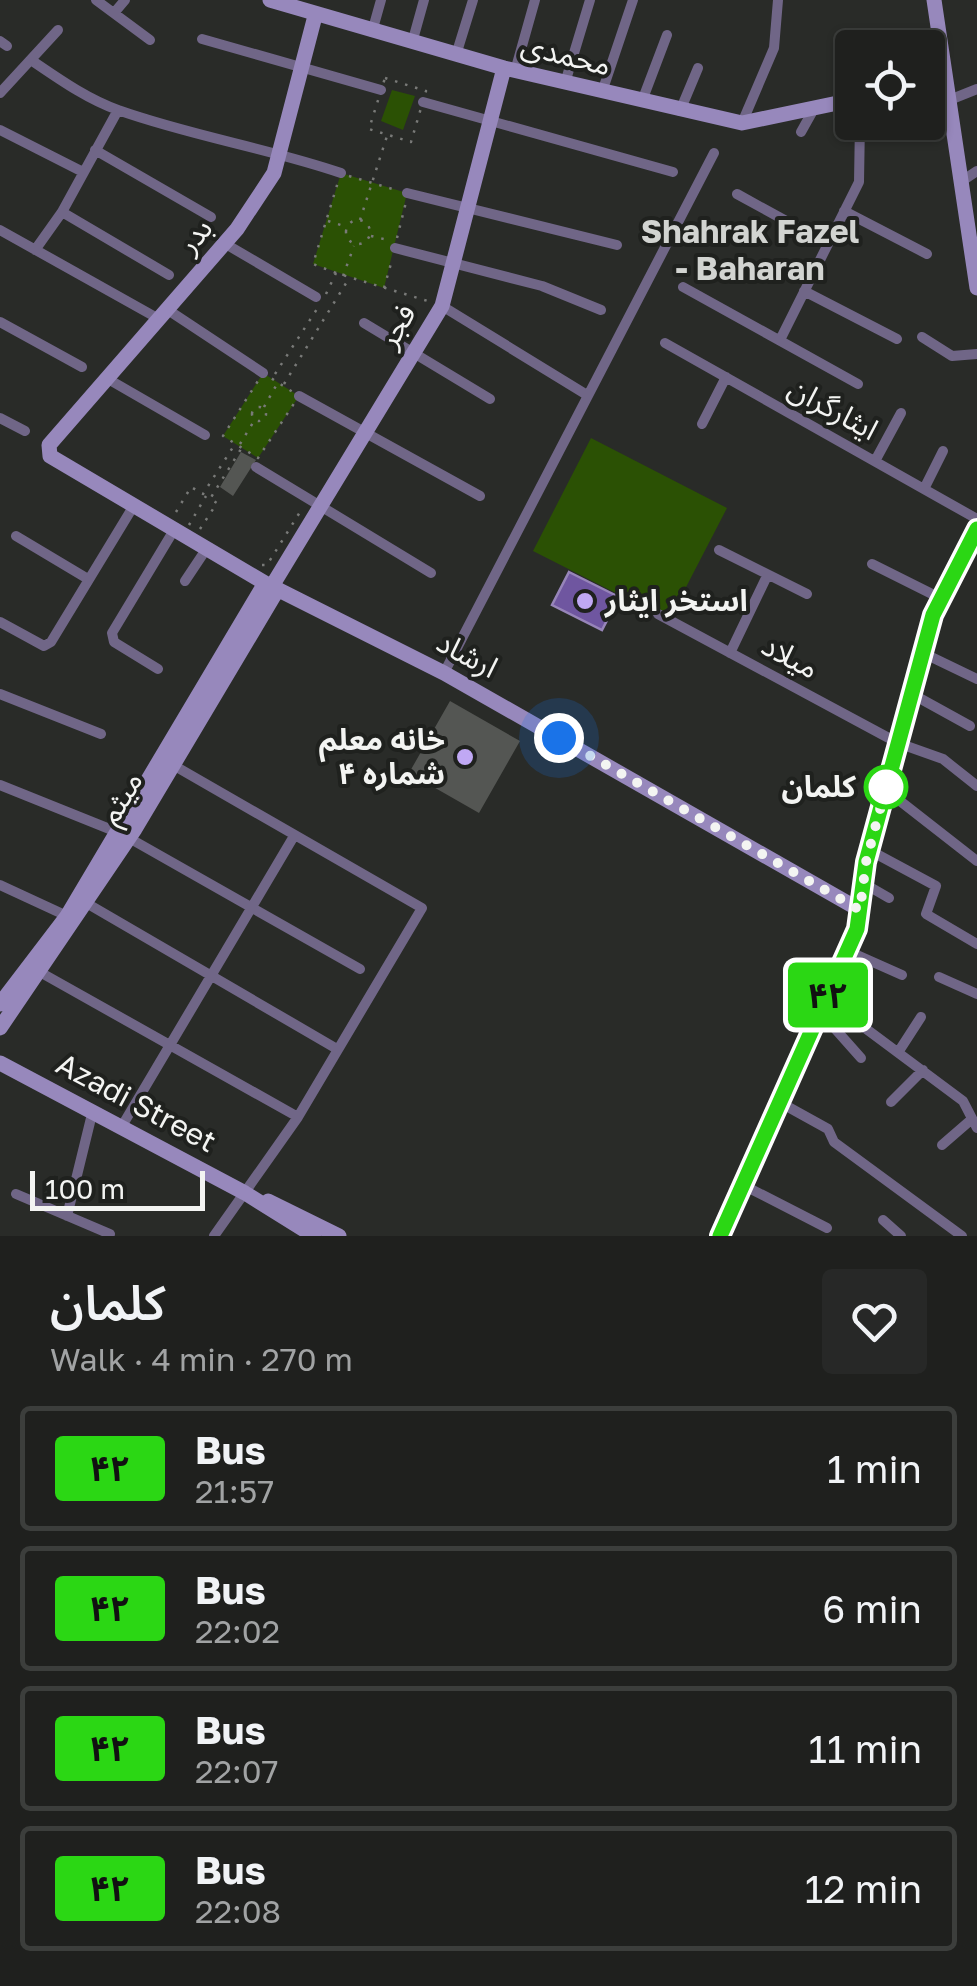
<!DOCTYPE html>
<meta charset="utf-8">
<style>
body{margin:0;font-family:"Golos Text","Noto Sans Arabic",sans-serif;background:#272827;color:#f1f3f6;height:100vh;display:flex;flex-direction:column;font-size:38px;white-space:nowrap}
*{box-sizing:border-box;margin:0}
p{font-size:32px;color:#a1a3a4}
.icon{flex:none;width:55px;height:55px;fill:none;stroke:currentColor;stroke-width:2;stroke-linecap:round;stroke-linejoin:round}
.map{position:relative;height:1236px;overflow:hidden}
.drawer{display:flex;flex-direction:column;background:#1f201e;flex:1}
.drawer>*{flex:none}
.badge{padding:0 20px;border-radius:8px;font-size:35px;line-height:65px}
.controls{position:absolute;left:835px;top:30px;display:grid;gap:20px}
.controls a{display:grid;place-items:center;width:110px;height:110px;border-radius:10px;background:#1f201e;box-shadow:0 2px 8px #0004,0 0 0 2px #3c3e3c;font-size:50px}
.scale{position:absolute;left:30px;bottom:25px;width:175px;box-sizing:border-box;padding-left:10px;border:5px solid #f3f4f2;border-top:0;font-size:28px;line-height:35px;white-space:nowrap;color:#f3f4f2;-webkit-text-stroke:8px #1f211e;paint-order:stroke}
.you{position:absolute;width:50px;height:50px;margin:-25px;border:8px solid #fff;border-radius:50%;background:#1a73e8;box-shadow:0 0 0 15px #1a73e833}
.map>.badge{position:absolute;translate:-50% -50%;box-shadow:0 0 0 5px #fff}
.round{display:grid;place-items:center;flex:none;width:105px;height:105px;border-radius:10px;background:#272827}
.headline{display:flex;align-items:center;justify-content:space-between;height:170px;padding:0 50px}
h1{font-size:48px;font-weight:600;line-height:75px}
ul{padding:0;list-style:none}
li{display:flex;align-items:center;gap:30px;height:125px;margin:0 20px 15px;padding:0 30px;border:5px solid #3c3e3c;border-radius:10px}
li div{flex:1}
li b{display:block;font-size:38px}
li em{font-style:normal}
li .badge{min-width:110px;font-weight:700;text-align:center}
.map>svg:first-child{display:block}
</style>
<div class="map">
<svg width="977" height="1236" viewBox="0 0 977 1236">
<rect width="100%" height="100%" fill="#292b28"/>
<path fill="#2b5104" d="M392,90L415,96L403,130L381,121Z
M341,173L407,193L384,288L313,264Z
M263,373L299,396L258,458L223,436Z
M591,438L727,508L669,620L533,551Z"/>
<path fill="#6f56a0" stroke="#9785b9" stroke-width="2.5" d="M569,572L619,597L602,630L552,605Z"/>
<path fill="#545653" d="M241,452L256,460L233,496L220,487Z
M450,701L520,741L479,813L409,773Z"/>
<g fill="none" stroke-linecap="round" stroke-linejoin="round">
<path stroke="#797a78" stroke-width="2.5" stroke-dasharray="2.5 8" stroke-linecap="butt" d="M385,78L426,91L411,142L369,129Z
M349,176L399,191
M346 232a12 12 0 1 1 24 0a12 12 0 1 1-24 0Z
M360,220L387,136
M328,221L344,226
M371,236L388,240
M397,238L406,202
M336,273L313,264L338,182
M343,276L354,246
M384,288L392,260
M326,294L336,273L431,302
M263,373L299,396L258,458L223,436Z
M275,374L317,309
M284,384L348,280
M264,407L277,384
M252 414a7 7 0 1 1 14 0a7 7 0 1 1-14 0Z
M240,444L254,421
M176,512L191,487L203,494L235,444
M189,525L206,496
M200,529L217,503L210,499L241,449
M262,565H267L300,512"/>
<path stroke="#706687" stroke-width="10" d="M96,0L150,40
M114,13L125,0
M372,32L381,0
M202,39L381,90
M0,41L7,46
M412,43L424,0
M456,55L473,0
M31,60C59,79 87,99 118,110C191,136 268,148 341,173
M515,71L535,0
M565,83L590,0
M602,92L633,0
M0,93L58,30
M642,101L667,35
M947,101L977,89
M423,102L673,172
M680,111L698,68
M742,123L774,48L778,0
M0,130L83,172
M801,132L815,107
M95,150L211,217
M959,183L977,171
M407,193L617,245
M737,194L828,244
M844,211L927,254
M62,212L169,275
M0,230L159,319
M224,243L316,297
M395,248L542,286L601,310
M35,250L62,212L118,110
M683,287L858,384
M804,291L897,339
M442,306L587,395
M168,310L263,373
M0,322L82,367
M364,323L490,399
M922,337L952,356L977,354
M780,340L859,182L860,122
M665,343L977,519
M108,379L205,435
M299,396L480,496
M0,418L25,431
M702,424L726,377
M875,461L901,413
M256,467L431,573
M924,489L943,451
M16,536L88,579
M719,550L807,594
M872,564L942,599
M185,581L207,548
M658,614L898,743L943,759L977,786
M0,622L44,646L51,642L133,507
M730,653L767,576
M923,653L977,679
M158,669L114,642L112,633L174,530
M444,673L714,153
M0,694L101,734
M912,694L970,726
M173,765L422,908L298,1117L214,1236
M0,785L117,832
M886,790L977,861
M129,838L360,969
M869,850L936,886L926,914L977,944
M863,883L889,898
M0,885L67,916
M88,904L337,1049
M848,951L902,975
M38,971L298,1117
M939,977L977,994
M826,999L963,1101L977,1128
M821,1013L861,1058
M899,1051L921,1017
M891,1102L923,1070
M781,1103L828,1129L834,1142L962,1236
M122,1126L294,836
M942,1145L972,1119
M743,1185L827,1228
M16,1194L110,1234
M67,1216L93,1110
M883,1220L901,1236"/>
<path stroke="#9788bc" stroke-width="15" d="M270,0L504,68L742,123L852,100
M934,0L977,288
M315,16L274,173L237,229L49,445L50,456L265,583L444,673L860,910
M272,586L442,306L504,68
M0,1004L67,916L265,583
M0,1028L135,829L278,589
M0,1063L245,1193L314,1236
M268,1201L339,1236
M720,1236L857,929L866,862L933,615L977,529"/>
</g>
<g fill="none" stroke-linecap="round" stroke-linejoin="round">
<g stroke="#fff" stroke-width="22">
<path id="line" d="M720,1236L857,929L866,862L933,615L977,529"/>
</g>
<use href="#line" stroke="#2bd714" stroke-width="15"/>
<path stroke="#f3f4f2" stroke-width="10" stroke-dasharray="0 18" d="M559,738L860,910L866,862L886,787"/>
</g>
<g fill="#c0a8f4" stroke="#1f211e" stroke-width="4">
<circle cx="585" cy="601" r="10"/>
<circle cx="465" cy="757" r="10"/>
</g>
<circle fill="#fff" stroke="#2bd714" stroke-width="5" cx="886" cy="787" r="20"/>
<g text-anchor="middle" stroke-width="8" stroke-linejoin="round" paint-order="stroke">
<g font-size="30" fill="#f3f4f2" stroke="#1f211e">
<text transform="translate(566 55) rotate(14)" y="10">محمدی</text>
<text transform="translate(195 236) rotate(-50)" y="10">بدر</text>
<text transform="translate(397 326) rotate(-59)" y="10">فجر</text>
<text transform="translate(833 409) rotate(29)" y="10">ایثارگران</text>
<text transform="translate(467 655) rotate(28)" y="10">ارشاد</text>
<text transform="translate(790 657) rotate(28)" y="10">میلاد</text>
<text transform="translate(121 798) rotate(-59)" y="10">میثم</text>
<text transform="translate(136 1103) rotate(28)" y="10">Azadi Street</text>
</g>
<g font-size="30" font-weight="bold" fill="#f3f4f2" stroke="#1f211e" text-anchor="start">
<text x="605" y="611">استخر ایثار</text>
<text x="445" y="750" text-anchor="end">خانه معلم<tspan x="445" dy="34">شماره ۴</tspan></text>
</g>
<g font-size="30" font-weight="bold" fill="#f3f4f2" stroke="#1f211e" text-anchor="end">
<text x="856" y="797">کلمان</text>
</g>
<g font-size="32" font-weight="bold" fill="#d2d4d1" stroke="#1f211e">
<text x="750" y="243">Shahrak Fazel<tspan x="750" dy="37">- Baharan</tspan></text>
</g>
</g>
</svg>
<div class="controls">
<a><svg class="icon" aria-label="locate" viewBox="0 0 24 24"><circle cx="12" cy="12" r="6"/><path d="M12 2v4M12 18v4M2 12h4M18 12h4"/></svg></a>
</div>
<div class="scale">100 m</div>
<div class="you" style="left:559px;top:738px"></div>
<b class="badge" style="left:828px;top:995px;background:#2bd714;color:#111">۴۲</b>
</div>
<section class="drawer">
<div class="headline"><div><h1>کلمان</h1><p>Walk · 4 min · 270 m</p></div><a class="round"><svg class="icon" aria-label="heart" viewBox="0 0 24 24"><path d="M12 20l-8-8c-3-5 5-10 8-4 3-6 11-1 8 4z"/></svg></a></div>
<ul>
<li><span class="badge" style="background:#2bd714;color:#111">۴۲</span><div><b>Bus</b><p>21:57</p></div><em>1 min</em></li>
<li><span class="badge" style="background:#2bd714;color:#111">۴۲</span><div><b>Bus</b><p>22:02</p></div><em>6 min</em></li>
<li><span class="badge" style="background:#2bd714;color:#111">۴۲</span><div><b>Bus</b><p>22:07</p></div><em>11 min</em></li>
<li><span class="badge" style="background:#2bd714;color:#111">۴۲</span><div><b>Bus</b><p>22:08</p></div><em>12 min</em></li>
</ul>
</section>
